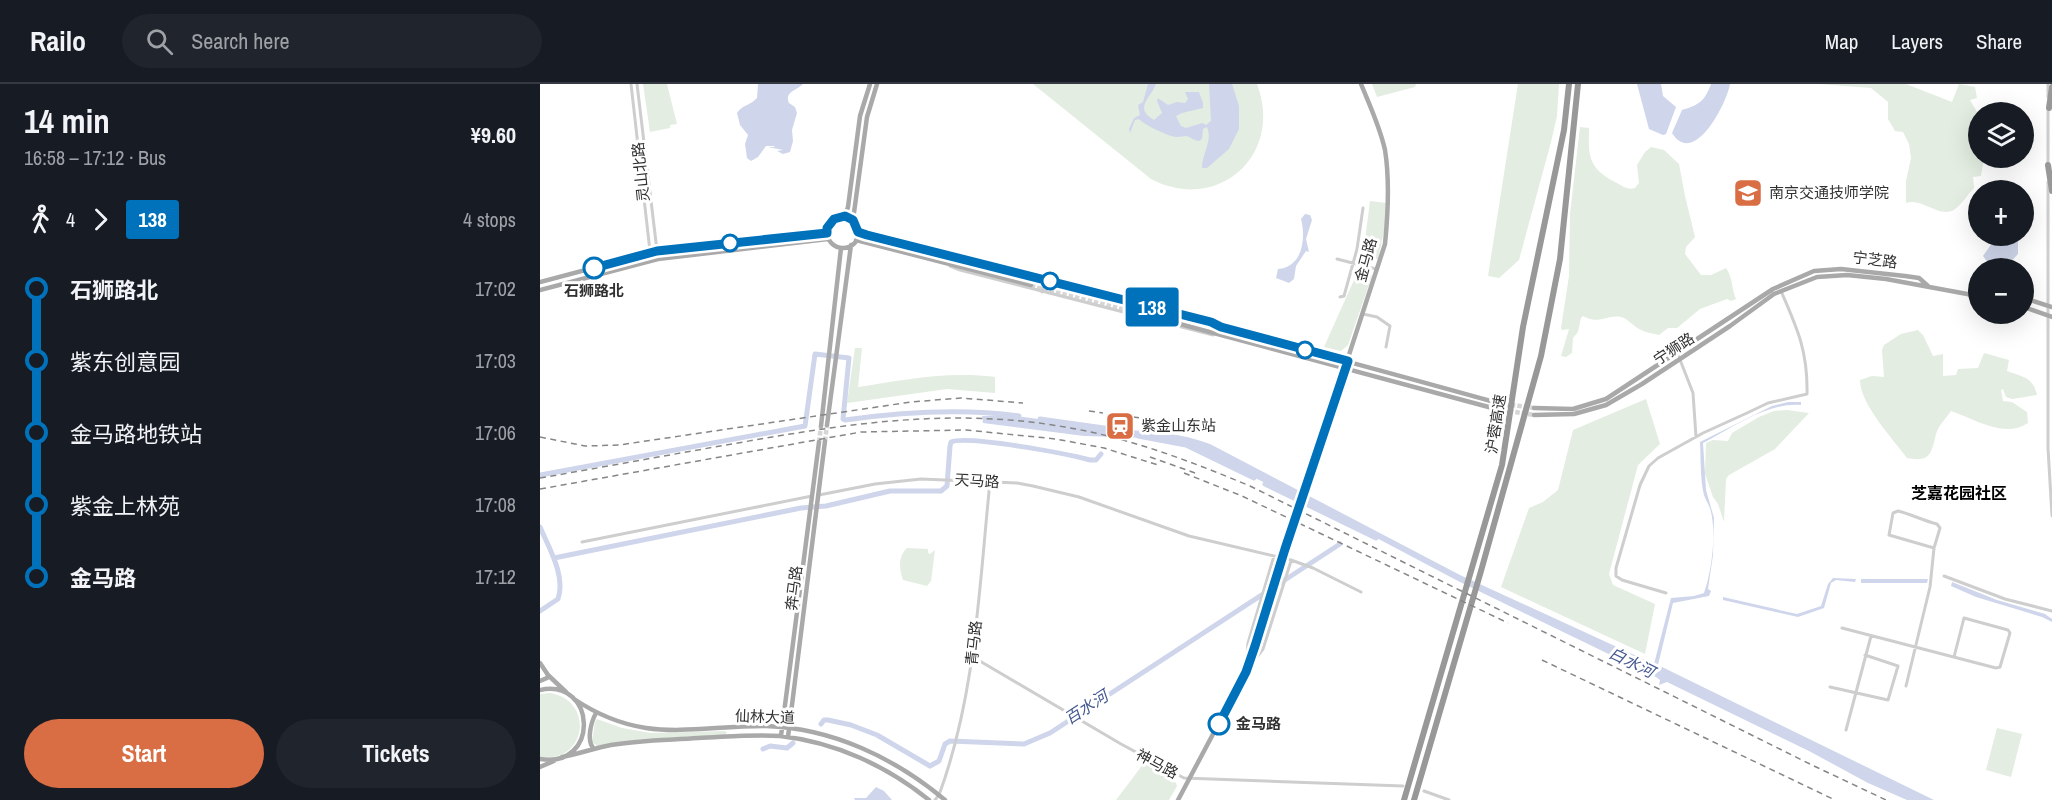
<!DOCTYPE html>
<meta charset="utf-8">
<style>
body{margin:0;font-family:"Archivo Narrow","Noto Sans SC",sans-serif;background:#20242c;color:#f1f3f6;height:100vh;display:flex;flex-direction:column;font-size:22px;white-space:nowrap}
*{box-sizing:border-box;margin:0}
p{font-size:20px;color:#9ea1a6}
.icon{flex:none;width:33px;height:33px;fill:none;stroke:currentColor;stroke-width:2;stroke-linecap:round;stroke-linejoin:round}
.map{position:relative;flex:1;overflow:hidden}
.drawer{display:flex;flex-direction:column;background:#171b24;width:540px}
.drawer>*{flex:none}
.badge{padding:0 12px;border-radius:4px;font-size:21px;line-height:39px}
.tools{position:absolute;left:1428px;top:18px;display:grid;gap:12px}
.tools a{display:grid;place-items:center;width:66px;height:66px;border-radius:50%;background:#171b24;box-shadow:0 6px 24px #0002;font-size:30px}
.map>.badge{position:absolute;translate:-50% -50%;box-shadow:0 0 0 3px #fff}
.legs{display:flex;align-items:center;gap:9px;height:66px;padding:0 24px;font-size:20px}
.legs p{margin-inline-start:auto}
.summary{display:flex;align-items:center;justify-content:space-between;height:102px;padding:0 24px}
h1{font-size:33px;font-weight:800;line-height:45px}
.button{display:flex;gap:12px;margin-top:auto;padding:12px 24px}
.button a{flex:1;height:69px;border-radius:36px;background:#d96d43;color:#fff;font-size:24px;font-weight:800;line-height:69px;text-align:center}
.button a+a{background:#20242c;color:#f1f3f6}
ul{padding:0 24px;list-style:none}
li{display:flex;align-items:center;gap:21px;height:72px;font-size:22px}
li i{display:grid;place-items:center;width:9px;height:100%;margin:0 8px;background:currentColor}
li i::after{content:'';width:15px;height:15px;margin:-8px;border:4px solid;border-radius:50%;background:#171b24}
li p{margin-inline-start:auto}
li:first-child i{background:linear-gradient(#0000 50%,currentColor 0)}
li:last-child i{background:linear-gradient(currentColor 50%,#0000 0)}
header{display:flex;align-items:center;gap:36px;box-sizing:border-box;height:84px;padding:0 30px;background:#171b24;border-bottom:2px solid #363941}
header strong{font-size:28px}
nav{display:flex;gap:33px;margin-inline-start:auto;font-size:21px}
.search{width:420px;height:54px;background:#20242c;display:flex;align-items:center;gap:15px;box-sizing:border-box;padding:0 21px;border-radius:33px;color:#9ea1a6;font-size:22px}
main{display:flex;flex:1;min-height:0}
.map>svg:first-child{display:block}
</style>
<header>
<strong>Railo</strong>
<div class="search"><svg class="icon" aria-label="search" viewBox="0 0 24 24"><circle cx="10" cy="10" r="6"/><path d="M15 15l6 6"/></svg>Search here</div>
<nav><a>Map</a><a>Layers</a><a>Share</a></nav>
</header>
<main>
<section class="drawer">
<div class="summary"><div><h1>14 min</h1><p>16:58 – 17:12 · Bus</p></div><b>¥9.60</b></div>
<div class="legs"><svg class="icon" aria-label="walk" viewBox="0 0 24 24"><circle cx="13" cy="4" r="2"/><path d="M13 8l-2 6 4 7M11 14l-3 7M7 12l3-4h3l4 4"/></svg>4<svg class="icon" aria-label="forward" viewBox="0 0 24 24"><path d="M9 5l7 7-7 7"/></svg><b class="badge" style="background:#0072bc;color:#fff">138</b><p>4 stops</p></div>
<ul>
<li><i style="color:#0072bc"></i><b>石狮路北</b><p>17:02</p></li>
<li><i style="color:#0072bc"></i><span>紫东创意园</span><p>17:03</p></li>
<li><i style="color:#0072bc"></i><span>金马路地铁站</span><p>17:06</p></li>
<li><i style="color:#0072bc"></i><span>紫金上林苑</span><p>17:08</p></li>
<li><i style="color:#0072bc"></i><b>金马路</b><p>17:12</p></li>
</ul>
<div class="button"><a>Start</a><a>Tickets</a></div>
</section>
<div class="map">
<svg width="1512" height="716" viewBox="0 0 1512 716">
<rect width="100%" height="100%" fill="#fff"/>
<path fill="#e3ede1" d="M103,0H127L137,40L130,41V44L110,48Z
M493,0H717C744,71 678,130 611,95Z
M832,0H876L875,3L837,13Z
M978,0H1019L1017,32L1011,58L979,176L959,194L948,192Z
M1279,0H1366L1412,18L1419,0L1435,3L1437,14L1430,16L1438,30V74H1444L1441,92L1433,93L1434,104C1428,110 1422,120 1415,125C1401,136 1382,113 1366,119V97L1371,74L1369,60L1363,48L1355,47L1348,35V18L1331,4Z
M1040,43L1049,44C1048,73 1049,85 1077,99C1084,103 1088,106 1095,104L1099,99L1097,81L1105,68L1111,63L1124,66L1139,80L1145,112L1154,149L1155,153L1146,163L1145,170L1161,191H1171L1186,184C1193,194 1191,203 1196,215L1191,217L1187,215L1160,225L1137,244H1128L1119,251C1110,249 1103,248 1096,243C1092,240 1088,236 1084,234C1069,228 1060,242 1043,232L1041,234L1038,248L1033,254L1032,269L1026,273L1021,272L1029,245L1022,246L1021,244L1029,192L1030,130Z
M830,117L846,119V138L838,175L820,174L825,156Z
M817,183L823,184L832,192L808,261L801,267L784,263L814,196Z
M1378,246L1383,251L1393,272L1403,270V292L1416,291L1418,285L1438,284L1444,269L1469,276L1467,287C1483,293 1493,293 1497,311L1472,315L1466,313L1463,305L1461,306L1463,317L1472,318L1487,328L1488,339C1464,355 1435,335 1411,327C1407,333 1400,340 1397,347C1391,367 1393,379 1367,374C1353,355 1320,320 1320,296L1332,292L1344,293L1342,266L1344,261L1361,250Z
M315,264H322L318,303C365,296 408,287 455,293V309L407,305L307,319Z
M1106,315L1120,360L1098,381L1069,490L1073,501L1115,520L1105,570L961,503L989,424L1003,418L1018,406L1033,346Z
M1247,326L1269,329L1235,365L1189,391L1186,395L1184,438L1178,420L1173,413L1165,390L1166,359L1173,356L1188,357L1192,349L1219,333L1234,327Z
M367,464L388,465V469L390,470L395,466L391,497L387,502L363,496C359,485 358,472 367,464Z
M10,609C56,617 46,680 0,673V610Z
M57,635L82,644L111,649L185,647L187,649L185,651L102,655L57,662L52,658L55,638Z
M1457,644L1482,650L1471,693L1446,686Z
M604,679L636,699L637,702L629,716H576Z"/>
<path fill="#cfd6eb" d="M218,0H263C256,7 244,8 249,19L255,23L257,29L252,46L253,57L250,68L243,70L237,67L243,66L228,63H234L235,62H226L218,73L211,77L207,74L205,60L208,51L200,41L197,29C202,21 211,21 217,14Z
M608,0H616C611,14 593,24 614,36L622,29L617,17L618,14L628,21L637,18L645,19L648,15L645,8H659L663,19V24L642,29L636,32L641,42L646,44L662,39L666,41L671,37L669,0H692L699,22V45L689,65L667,84H662C662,69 673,57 667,43L663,45L662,55L659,57C654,57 651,53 646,52C643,52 640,53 637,53C629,53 603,40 599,35L595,36L590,49L589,45L594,34L600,31L598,21L603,18Z
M1097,0H1121L1123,12L1136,23L1126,50L1123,51L1109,45Z
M1171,0H1190C1187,19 1154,84 1132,49L1142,26C1159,21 1165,17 1171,0Z
M765,130L770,131L772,136L766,155L769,168L766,167L756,182L754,195L749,199L736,194L738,185C763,183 766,154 761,135Z
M1457,152H1478V170L1465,184H1452L1443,172Z
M1248,318H1261V321C1227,318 1192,344 1163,359L1166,406L1174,434L1173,471L1168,505L1171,507L1169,512L1133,519L1118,581L1394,716H1367L1328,699L1269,667L1127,598L1119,601L1120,596L1116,593L918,497L814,442L649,362L610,354L544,352L443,339L442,332C484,329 512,339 552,343C593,348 631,345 670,360L920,491L1114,580L1131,514L1154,512L1164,509C1172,486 1177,447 1170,424C1168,419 1165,415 1164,411C1160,395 1161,375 1160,358L1232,322Z
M1293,494L1316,495L1315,498L1296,496L1291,499L1284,524L1258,533L1183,516V513L1257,530L1281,522L1288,500Z
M1321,495H1388L1387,499H1321Z
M1412,498L1457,516L1505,530L1512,535V538L1502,533L1436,513L1411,502Z
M336,703L344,707L352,716H315L314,714H326Z"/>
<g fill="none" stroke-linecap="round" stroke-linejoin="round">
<path stroke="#cfd6eb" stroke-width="5" d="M500,335L571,345
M598,352L646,361L714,394
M0,391L265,342L275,270L309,274L303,335L305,336C362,328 421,324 479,332
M725,400L836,454
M0,443C9,464 26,492 18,515L0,527
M14,474L261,424L286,422L350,407H401L407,402L410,362L411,358C428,351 528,370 550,376H556L561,370
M281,640L284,636H288L311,641L337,651L390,682L399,677L405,660L410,657L484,660L510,649L800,460
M223,665L230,662L247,664L253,659"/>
<path stroke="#d6d6d6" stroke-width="4.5" stroke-dasharray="4.5 2" stroke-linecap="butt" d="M492,197L600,225
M491,201L599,229
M958,319L994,324
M956,325L994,331
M285,357L287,341
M279,358L281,342"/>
<path stroke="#cecece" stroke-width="3" d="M91,0L111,176
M97,0L118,175
M1508,13V0
M1508,82V23
M1508,98V364L1512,432
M416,174L671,238L679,243
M797,175L836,185
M410,182L420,186L673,251
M502,208L505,195
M800,213L804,212L817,165L823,124
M823,230L837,233L850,242L846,263
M588,231L591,218
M1137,268L1153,309L1156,353
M279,411L335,400L381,395L477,399L493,402L539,413L649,452L751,476L773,484L821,508
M42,458L272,412
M1404,492L1465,515L1512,527
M1126,509L1082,496L1076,492V484L1100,401L1109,382L1118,374L1163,349L1207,329L1228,319L1267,310C1268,267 1257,244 1241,207
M1302,544L1456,584L1460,583L1470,549L1468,546L1424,534L1414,573
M433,573L581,660L644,694L863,702
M706,583L708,559L734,472
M707,586L723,565L751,477
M1366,602L1390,503L1394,464L1400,444L1397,440C1384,437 1371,430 1358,427L1353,429L1349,451L1394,464
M1290,603L1348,616L1358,582L1325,571
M1306,646L1331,552
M884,707L909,716
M395,716L399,711C436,611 439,503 450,398"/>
<path stroke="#a9a9a9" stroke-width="4.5" d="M305,132L308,123L320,32L330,0
M287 148a16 16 0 1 1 32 0a16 16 0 1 1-32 0Z
M313,136L327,33L337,0
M318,148L492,197
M316,156L491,201
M0,198L117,167L287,149
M0,206L118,175L288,155
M1484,214L1512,223
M1484,223L1512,233
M600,225C720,253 839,286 958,319
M599,229L956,325
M994,324L1033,325L1066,315L1233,205L1274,187L1301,185L1365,192L1379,194L1388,202
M994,331L1034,330L1066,321L1102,300L1190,242L1234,210L1277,193L1307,191L1346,195L1438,212
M287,341L311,161
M281,342L301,164
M0,579L8,591L26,608
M0,597L7,594L8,591
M0,606C57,594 60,685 0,675
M34,615C103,661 150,642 226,642C292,644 355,674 405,716
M241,652L279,358
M248,653L285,357
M54,665C46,657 51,638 56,629
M22,673C39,670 54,664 71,661C99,656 129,656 158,654C185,653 213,650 240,652C295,658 347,682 389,716
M0,683L14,677
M638,716L706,588L845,160C848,130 850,97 845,66C840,43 830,22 821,0"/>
<path stroke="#989898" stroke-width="6" d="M1509,24L1512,3
M1508,81L1512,107
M864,716L962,381L983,243L1024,46L1029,0
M874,716L941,487L1001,272L1020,175L1038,0"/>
<path stroke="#868686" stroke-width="1.5" stroke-dasharray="6 4.5" stroke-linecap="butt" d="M549,327L563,329
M593,333L622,337L654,346
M0,353L45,362L79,361L371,318L421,314L483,319
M610,373L655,389
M644,389L702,412L968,539
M0,394C64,383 128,371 192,360C305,340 410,323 525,343C590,354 650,377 710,402L1274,682L1346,716
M0,405L321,348L426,346L516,355L564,364L618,381
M1002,576L1295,716"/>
</g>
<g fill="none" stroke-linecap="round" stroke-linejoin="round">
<g stroke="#fff" stroke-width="14">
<path id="line-1" d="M54,184L117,167L287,149V144L294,135L305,132L313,136L318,148L327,151L671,238L681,243L808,277L745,465L715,562L706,588L679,640"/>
</g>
<use href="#line-1" stroke="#0072bc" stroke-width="9"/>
</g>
<defs>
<g id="university-square" transform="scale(1.5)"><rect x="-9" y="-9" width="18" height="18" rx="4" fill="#d96d43" stroke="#fff"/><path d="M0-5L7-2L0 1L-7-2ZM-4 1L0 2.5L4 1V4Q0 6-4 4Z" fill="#fff"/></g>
<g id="station-square" transform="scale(1.5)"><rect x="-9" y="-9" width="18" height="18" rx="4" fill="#d96d43" stroke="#fff"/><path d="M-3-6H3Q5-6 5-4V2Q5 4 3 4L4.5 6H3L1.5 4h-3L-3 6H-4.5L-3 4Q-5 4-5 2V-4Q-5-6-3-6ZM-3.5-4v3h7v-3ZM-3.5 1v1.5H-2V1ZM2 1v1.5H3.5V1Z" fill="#fff"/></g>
</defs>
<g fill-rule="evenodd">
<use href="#university-square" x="1208" y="109"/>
<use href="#station-square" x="580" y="342"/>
</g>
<g fill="#fff" stroke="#0072bc" stroke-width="3">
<circle cx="190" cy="159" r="8"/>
<circle cx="54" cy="184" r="10"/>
<circle cx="510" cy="197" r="8"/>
<circle cx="765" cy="266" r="8"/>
<circle cx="679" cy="640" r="10"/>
</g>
<g text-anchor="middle" stroke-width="6" stroke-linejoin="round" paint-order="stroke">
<g font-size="15" fill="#313131" stroke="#fff">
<text transform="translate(101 88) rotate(-96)" y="5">灵山北路</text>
<text transform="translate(826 176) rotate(-75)" y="5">金马路</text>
<text transform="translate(1335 176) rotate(7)" y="5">宁芝路</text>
<text transform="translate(1134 265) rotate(-33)" y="5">宁狮路</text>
<text transform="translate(956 340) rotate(-81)" y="5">沪蓉高速</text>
<text transform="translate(437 397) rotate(3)" y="5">天马路</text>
<text transform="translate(254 504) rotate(-83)" y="5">奔马路</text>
<text transform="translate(434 559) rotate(-84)" y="5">青马路</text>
<text transform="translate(225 633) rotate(2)" y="5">仙林大道</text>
<text transform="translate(617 680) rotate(28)" y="5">神马路</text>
</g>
<g font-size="15" fill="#313131" stroke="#fff" text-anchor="start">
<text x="1229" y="114">南京交通技师学院</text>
<text x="601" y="347">紫金山东站</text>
</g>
<g font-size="15" font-weight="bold" fill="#313131" stroke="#fff">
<text x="54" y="212">石狮路北</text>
<text x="696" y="645" text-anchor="start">金马路</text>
</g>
<g font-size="16" font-weight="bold" fill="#000" stroke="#fff">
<text x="1419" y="415">芝嘉花园社区</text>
</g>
<g font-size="16" font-style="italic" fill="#44588f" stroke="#fff">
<text transform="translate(1092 578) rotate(26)" y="6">白水河</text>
<text transform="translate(546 623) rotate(-33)" y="6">百水河</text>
</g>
</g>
</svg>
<div class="tools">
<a><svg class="icon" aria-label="layers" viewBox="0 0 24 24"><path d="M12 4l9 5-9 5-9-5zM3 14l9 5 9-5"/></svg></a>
<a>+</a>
<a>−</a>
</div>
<b class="badge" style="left:612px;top:223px;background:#0072bc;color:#fff">138</b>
</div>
</main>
